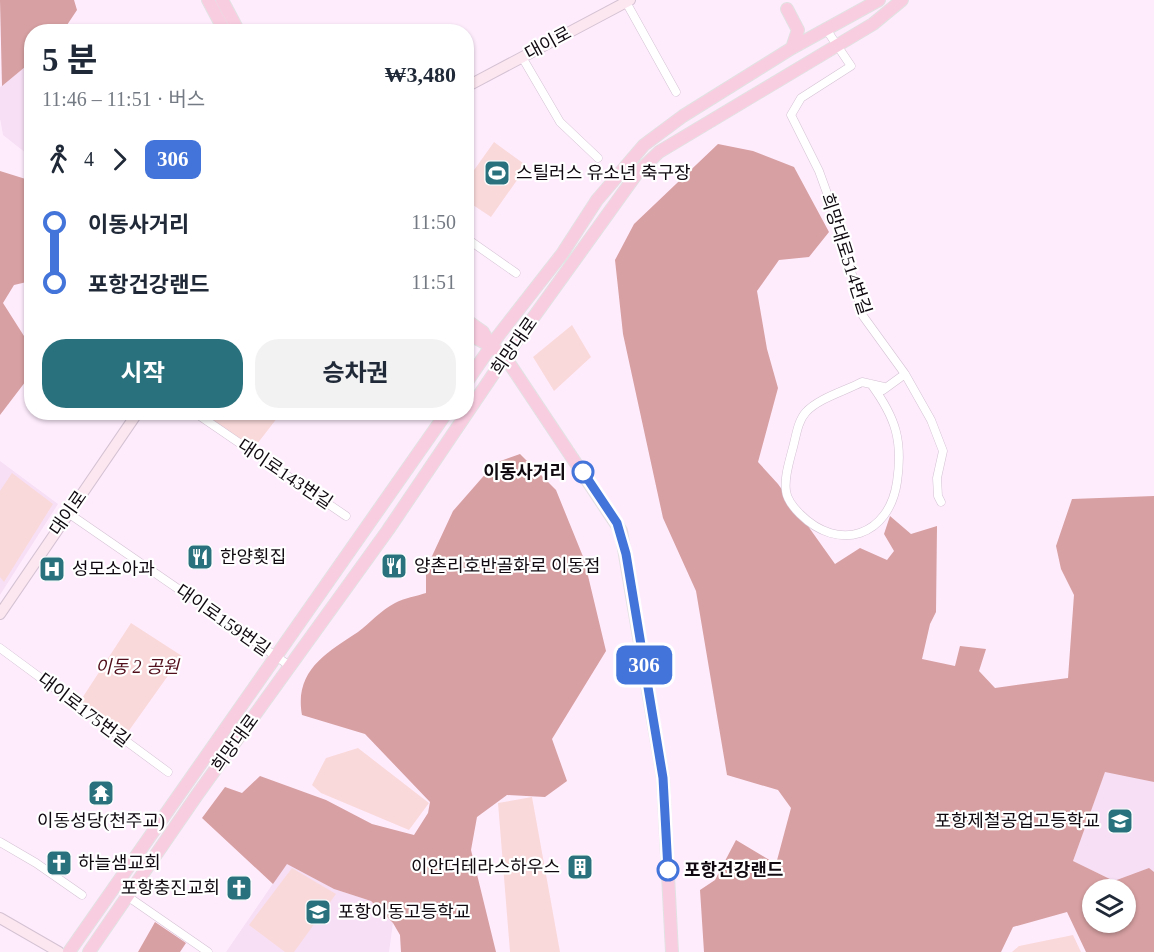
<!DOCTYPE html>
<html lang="ko">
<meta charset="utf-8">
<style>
body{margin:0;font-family:"Times New Roman","Noto Sans KR",serif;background:#f2f2f3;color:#1f2937;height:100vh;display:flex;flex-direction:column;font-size:22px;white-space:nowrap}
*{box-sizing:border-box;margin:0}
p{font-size:20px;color:#747a83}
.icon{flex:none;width:33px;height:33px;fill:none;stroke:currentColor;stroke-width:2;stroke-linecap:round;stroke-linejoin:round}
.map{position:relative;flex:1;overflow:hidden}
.drawer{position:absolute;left:24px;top:24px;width:450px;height:396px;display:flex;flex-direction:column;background:#fff;border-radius:24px;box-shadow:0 2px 4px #0004}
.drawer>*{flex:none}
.badge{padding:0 12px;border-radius:9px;font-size:21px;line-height:39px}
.controls{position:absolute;left:1082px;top:879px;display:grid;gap:12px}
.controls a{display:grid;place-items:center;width:54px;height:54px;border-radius:50%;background:#fff;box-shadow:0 2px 4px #0004;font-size:30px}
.map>.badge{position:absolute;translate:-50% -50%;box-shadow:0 0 0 3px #fff}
.legs{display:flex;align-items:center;gap:9px;height:66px;padding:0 18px;font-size:20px}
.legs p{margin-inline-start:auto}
.headline{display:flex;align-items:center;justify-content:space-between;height:102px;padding:0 18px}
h1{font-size:33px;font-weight:700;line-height:45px}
.cta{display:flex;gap:12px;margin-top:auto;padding:12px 18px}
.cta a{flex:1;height:69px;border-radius:24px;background:#29717c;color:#fff;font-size:24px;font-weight:700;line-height:69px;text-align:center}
.cta a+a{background:#f2f2f3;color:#1f2937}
ul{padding:0 18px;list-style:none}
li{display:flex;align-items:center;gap:21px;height:60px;font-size:22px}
li i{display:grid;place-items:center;width:9px;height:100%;margin:0 8px;background:currentColor}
li i::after{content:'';width:15px;height:15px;margin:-8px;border:4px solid;border-radius:50%;background:#fff}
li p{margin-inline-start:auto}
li:first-child i{background:linear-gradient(#0000 50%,currentColor 0)}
li:last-child i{background:linear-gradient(currentColor 50%,#0000 0)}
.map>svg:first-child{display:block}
</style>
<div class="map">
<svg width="1154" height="952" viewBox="0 0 1154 952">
<rect width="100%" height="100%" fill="#feecfd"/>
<path fill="#f7dff5" d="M31,62V157L3,135L0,118V87Z
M0,461L58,504L0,595Z
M1105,771L1154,782V873L1114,881L1073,861Z
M287,863L334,889L371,901L393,923L389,952H226Z"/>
<path fill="#fad9da" d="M494,142L527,166L491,217L467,201V180Z
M572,325L591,357L554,391L533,357Z
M209,413H281L251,452L204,419Z
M12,473L53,504L4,582L0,577V491Z
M131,623L182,656L123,739L77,706Z
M358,748L429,803L409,830L321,793L312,785L326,758Z
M532,797L560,952H510L498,803Z
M292,868L336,894L294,952H285L249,925Z
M1073,935L1081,952H1012L1019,946Z"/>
<path fill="#d7a0a2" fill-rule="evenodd" d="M0,0H74L77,10L63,31L32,32L31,62L2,86Z
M718,144L753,151L794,167L829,232L809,257L779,260L757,291L767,349L778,388L758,462L778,484L835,564L860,548L887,560L894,551L884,534L890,516L911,534L937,526L936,612L930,624L922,659L955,666L960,646L986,649L979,671L995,688L1068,678L1074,595L1061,569L1056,546L1072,499L1154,496V782L1105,772L1073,861L1114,881L1149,868L1154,872V952H1086L1067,912L1013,927L1001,952H704L700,890L715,880L736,840L776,864L791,808L778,790L727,775L696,591L663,518L623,334L615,260L634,224ZM1092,890H1125V922H1092Z
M0,171L32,181L31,281L14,285L3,303L31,347L32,373L0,415Z
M520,454L556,490L584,559L606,651L552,739L567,781L545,797L507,795L477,817L471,850L496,952H401L400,935L393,923L371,901L334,889L287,864L273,884L202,818L225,787L242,793L260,776L326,800L372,824L414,835L428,813L430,802L365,734L302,715C294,671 326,653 358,632C370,623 381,610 395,603C404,598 417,596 426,593V569L453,511L495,463Z
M155,922L186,943L180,952H138Z"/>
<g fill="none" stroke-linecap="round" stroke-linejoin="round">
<g stroke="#d4c2d3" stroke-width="9">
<path id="street" d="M626,2L676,92
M826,29L851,66L801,98L791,115L819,171L840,229L863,316L905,374L931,420L943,451L937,478L938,496L941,502
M522,57L560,122L598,158
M466,238L516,273
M871,384C896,418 903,441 897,482C889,536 839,553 800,514C794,508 787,500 786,491C784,478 789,463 792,451C796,438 797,422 806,412C819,398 845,391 862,382L884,387
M883,390L905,374
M194,412L346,516
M68,513L290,666
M0,648L168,772
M0,842L36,863L82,895
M127,896L208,952"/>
</g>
<g stroke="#d4c2d3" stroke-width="12">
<path id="secondary" d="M466,87L630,0
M0,614L138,412
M0,918L59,952"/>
</g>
<g stroke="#e2e2e2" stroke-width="14">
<path id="primary" d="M208,0L225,32
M222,0L239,32
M787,9L798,30L792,48
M466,320L483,332L491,346
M466,333L491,346L505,357L621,531L663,778L672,952
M466,383L498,336L562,254L597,200L644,145L683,116L792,48L879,0
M69,952L447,412
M89,952L197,795L388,530L505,357L638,172L659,152L873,24L902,0"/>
</g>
<use href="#street" stroke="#fff" stroke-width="8"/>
<use href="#secondary" stroke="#fce6ef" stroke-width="10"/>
<use href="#primary" stroke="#f9cde0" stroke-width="12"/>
</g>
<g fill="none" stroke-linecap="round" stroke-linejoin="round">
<g stroke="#fff" stroke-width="14">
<path id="line-1" d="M583,472L617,523L626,554L663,778L668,870"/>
</g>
<use href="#line-1" stroke="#4374d9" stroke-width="9"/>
</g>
<defs>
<g id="stadium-square" transform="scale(1.35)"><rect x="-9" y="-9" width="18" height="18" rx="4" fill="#29717c" stroke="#fff"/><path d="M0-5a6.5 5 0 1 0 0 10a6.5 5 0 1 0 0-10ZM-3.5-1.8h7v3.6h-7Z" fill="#fff"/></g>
<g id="restaurant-square" transform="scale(1.35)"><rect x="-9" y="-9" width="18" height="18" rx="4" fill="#29717c" stroke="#fff"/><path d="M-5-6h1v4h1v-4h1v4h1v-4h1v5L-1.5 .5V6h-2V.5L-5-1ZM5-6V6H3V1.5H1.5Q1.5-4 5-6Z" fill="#fff"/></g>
<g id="hospital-square" transform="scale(1.35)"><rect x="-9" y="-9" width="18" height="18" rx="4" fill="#29717c" stroke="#fff"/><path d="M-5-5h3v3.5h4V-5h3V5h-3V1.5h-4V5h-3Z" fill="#fff"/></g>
<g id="temple-square" transform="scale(1.35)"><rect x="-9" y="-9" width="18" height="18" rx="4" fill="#29717c" stroke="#fff"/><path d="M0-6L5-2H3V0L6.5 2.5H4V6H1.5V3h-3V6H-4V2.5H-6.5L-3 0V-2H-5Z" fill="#fff"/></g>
<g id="school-square" transform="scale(1.35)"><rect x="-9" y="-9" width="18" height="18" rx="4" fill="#29717c" stroke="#fff"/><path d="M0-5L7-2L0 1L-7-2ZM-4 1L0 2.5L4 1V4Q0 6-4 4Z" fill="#fff"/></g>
<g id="church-square" transform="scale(1.35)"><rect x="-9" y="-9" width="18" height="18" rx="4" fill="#29717c" stroke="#fff"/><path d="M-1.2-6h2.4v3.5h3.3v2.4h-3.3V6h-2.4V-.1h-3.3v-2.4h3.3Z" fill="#fff"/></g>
<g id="building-square" transform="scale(1.35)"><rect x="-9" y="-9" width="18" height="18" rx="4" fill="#29717c" stroke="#fff"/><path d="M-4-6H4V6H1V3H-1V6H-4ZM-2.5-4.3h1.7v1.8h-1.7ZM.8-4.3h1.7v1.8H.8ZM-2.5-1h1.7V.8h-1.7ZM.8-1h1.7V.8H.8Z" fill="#fff"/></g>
</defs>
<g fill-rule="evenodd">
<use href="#stadium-square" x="497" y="173"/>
<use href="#restaurant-square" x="200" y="557"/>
<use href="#restaurant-square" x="394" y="566"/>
<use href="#hospital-square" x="52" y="569"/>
<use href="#temple-square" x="101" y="793"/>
<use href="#school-square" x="1120" y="821"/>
<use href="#church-square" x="59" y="863"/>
<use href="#building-square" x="580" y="867"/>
<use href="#church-square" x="239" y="888"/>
<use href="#school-square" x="318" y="912"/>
</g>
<g fill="#fff" stroke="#4374d9" stroke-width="3">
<circle cx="583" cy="472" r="10"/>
<circle cx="668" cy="870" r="10"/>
</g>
<g text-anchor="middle" stroke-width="4.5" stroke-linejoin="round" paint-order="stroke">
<g font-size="18" fill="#100a10" stroke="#fff">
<text transform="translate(548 43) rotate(-28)" y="6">대이로</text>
<text transform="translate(846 254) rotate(72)" y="6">희망대로514번길</text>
<text transform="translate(514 346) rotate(-55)" y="6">희망대로</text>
<text transform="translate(285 474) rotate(34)" y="6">대이로143번길</text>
<text transform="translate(68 513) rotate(-55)" y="6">대이로</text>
<text transform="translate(223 620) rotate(35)" y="6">대이로159번길</text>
<text transform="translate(84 710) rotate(37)" y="6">대이로175번길</text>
<text transform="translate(235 743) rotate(-54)" y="6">희망대로</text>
</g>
<g font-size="18" fill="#100a10" stroke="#fff" text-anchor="start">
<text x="516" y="179">스틸러스 유소년 축구장</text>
<text x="220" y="563">한양횟집</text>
<text x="414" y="572">양촌리호반골화로 이동점</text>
<text x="72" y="575">성모소아과</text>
<text x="101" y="827" text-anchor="middle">이동성당(천주교)</text>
<text x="1100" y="827" text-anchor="end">포항제철공업고등학교</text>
<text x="78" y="869">하늘샘교회</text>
<text x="560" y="873" text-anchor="end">이안더테라스하우스</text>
<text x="220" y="894" text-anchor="end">포항충진교회</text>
<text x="338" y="918">포항이동고등학교</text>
</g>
<g font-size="18" font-weight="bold" fill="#100a10" stroke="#fff" text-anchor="end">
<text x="566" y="478">이동사거리</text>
<text x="684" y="876" text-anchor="start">포항건강랜드</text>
</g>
<g font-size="18" font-style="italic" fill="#510f1b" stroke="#fff">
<text x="137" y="673">이동 2 공원</text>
</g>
</g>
</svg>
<div class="controls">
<a><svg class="icon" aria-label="layers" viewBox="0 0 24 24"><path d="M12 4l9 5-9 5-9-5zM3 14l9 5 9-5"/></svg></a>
</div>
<b class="badge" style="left:644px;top:665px;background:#4374d9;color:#fff">306</b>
<section class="drawer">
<div class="headline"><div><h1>5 분</h1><p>11:46 – 11:51 · 버스</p></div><b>₩3,480</b></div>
<div class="legs"><svg class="icon" aria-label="walk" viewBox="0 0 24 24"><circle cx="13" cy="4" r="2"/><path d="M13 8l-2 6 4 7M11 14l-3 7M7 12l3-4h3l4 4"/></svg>4<svg class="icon" aria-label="forward" viewBox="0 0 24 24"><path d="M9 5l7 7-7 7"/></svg><b class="badge" style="background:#4374d9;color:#fff">306</b></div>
<ul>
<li><i style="color:#4374d9"></i><b>이동사거리</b><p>11:50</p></li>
<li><i style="color:#4374d9"></i><b>포항건강랜드</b><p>11:51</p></li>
</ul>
<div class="cta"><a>시작</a><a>승차권</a></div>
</section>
</div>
